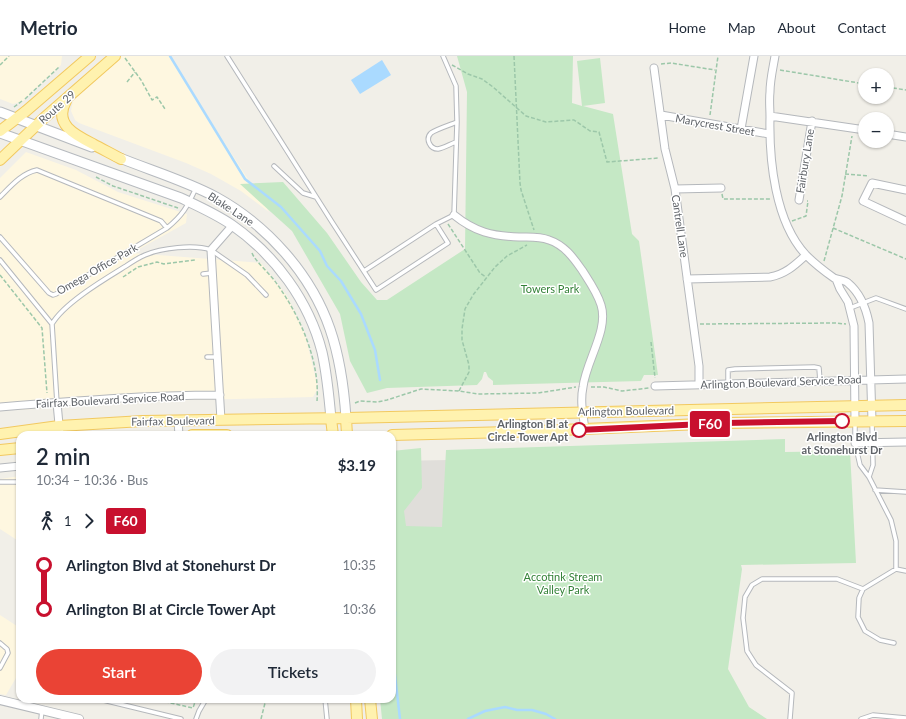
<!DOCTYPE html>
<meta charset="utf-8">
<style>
body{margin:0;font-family:Lato,sans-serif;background:#f2f2f3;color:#1f2937;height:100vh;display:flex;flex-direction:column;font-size:15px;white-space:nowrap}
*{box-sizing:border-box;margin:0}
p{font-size:13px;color:#747a83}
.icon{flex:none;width:22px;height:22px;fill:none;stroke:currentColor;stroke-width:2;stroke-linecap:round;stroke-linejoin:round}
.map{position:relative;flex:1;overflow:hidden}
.sheet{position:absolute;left:16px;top:375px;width:380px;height:272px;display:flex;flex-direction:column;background:#fff;border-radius:12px;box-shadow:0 1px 3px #0004}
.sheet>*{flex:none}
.badge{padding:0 8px;border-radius:3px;font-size:14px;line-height:26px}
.buttons{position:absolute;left:858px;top:12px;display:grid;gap:8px}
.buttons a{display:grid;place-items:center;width:36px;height:36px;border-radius:50%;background:#fff;box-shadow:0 1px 3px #0004;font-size:20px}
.map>.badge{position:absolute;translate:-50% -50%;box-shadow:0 0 0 2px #fff}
.legs{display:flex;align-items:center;gap:6px;height:44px;padding:0 20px;font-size:13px}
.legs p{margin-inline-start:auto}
.summary{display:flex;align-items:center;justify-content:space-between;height:68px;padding:0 20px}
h1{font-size:22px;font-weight:600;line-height:30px}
.button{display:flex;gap:8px;margin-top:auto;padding:8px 20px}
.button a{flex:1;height:46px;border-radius:24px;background:#ea4335;color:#fff;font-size:16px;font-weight:600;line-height:46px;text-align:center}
.button a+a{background:#f2f2f3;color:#1f2937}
ul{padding:0 20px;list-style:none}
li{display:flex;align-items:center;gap:14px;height:44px;font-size:15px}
li i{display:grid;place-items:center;width:6px;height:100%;margin:0 5px;background:currentColor}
li i::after{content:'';width:10px;height:10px;margin:-5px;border:3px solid;border-radius:50%;background:#fff}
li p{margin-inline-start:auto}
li:first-child i{background:linear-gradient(#0000 50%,currentColor 0)}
li:last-child i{background:linear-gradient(currentColor 50%,#0000 0)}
header{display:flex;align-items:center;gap:24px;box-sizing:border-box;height:56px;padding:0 20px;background:#fff;border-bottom:1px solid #e0e1e3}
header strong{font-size:19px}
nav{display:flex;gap:22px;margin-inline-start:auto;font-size:14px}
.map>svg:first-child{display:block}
</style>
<header>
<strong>Metrio</strong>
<nav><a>Home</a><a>Map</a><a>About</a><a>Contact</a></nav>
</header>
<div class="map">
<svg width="906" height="663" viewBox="0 0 906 663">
<rect width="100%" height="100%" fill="#f1efe8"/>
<path fill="#fef7e0" d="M0,0H62L61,9L23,45L13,48L0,43Z
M122,0H169L269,156L241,135L211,118L186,107L79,67L75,64L71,55L73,45Z
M26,96L76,114L118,136L187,158L186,167L132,197L261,207L287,240L305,278L318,332L313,341L150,345L20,354L19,345L0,348V122Z
M20,420V486L0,473V423Z
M0,559L20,572V615L6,639L0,638Z"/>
<path fill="#e0deda" d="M449,404L451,478L392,479V405Z"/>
<path fill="#c5e8c5" d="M457,0H573L572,47L582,50L577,5L600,2L605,47L583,50L613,58L632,178L639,185L658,319H644L641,325L493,329V325L488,321L486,316H484L482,323L477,329L387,332L367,337L350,305L340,258L292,175L240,128L283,126L327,177L361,226L377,244H387L465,193L467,36Z
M785,383V396L850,395L856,507L741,509L742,513L728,613L749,651L767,663H382L380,643H392V395L421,392L422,432L404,455L406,470L442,471L446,394Z"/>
<path fill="#aadaff" d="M382,4L391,19L360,38L351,24Z"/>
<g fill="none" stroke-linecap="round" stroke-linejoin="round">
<path stroke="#aadaff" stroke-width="2.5" d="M170,0L245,123L281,151L320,195L327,210L341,225L361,258L375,294L380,324
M392,546L395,556L393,602L400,663
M468,663L485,655L505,651L517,654H532L546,658L555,663"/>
<g stroke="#b5b8bc" stroke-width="5.5">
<path id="service" d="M227,0L332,166L376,234L448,187L436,168
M456,86C450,88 444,92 438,93C430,93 425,83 431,77C437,73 450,69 457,66
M274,110L303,137L316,141
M0,141C11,130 22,117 37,114L161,165L167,172
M0,181L49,237L53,239L56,238L167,172C183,159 187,151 196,132
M0,204L52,268L57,347
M364,215L436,168L454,159L457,66L456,30L443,0
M203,218L212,217
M850,252L876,242L906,253
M52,268C64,247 105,223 126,210C132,206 138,202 145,199C161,192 194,188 211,194L247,219L266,239
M207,301H218
M728,328V314L735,313L814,311L819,312L820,325
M855,366V387L860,409L869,421L891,464L896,485V513
M869,421L873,409L872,366
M0,426H20
M875,434L906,436
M0,587L7,593L8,597L0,612
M894,587L880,584L865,575L858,561L859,542L863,533L896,513L906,515
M99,643L181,663
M325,643L327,663
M41,663L42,654
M196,663L199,655L206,643
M790,663L792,637L756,609L747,595L743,562L745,541L752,529L762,523H837L863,533
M861,663L873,659L906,662"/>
</g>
<g stroke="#b5b8bc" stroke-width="9">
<path id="minor" d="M775,0C773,12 770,24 770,36C769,44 770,52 770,61C769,104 775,166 806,199C814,207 824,215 834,222C839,224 845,224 848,227C860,237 866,252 869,267L872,365
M654,12L665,93L675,133L699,310V328
M661,59L769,78
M770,60L865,74
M741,73L754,0
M887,78L906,81
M675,133L721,132
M906,134L872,127L863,145L906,165
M799,144L812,65
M454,159C475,176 492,180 519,181C529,181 539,180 549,184C564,189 573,201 582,214C589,225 597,236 601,249C609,274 586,305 583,331C580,345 583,359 585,373
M687,223L770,221C786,218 795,209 806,199
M836,223L840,233L848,246L854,270L855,365
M655,330L906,323
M57,347L60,379
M0,351C73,345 147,339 220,339
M221,364L211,194L232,170
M178,365L179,379
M855,387L906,386
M0,412L20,410"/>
</g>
<g stroke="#b5b8bc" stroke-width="10">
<path id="tertiary" d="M0,644L79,663"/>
</g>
<g stroke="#b6babf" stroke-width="11">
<path id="secondary" d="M0,56L92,91
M0,77L181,142C198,150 216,158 232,169C275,199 309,245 322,296C327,318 329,340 331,363
M115,100C149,114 184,124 216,141C267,169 311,218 330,273C340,302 344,332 346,362"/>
</g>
<g stroke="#f2c960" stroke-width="12">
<path id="primary" d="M66,45C53,68 75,79 93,88C102,93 112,98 121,103
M0,75L26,55L90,0
M0,104L44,62L115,0
M346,362L347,379
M331,363L333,379
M0,378L59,370L143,365L346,362L906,349
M192,379H227
M392,379L514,376L724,367L906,365
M0,394L20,392
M356,643L357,663
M370,643L372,663"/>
</g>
<path stroke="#9cc7a9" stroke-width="1.5" stroke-dasharray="4 2" stroke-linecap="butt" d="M514,0L520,127L521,134L534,174
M125,2L141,24L152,44L157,41L165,53
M661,8L671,7L715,14
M0,9L9,0
M452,9L468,18L482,23L493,31L526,60L546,66L574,64L590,75L599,76L607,106L659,102
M780,14L865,28
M127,26L135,16
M887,31L906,34
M25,43L59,11
M14,51L22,45
M710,59L718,0
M845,118L869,120
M96,121L113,130L178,152
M722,138L723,143H771
M792,165L806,160L808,145H807
M448,168L480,217L486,221
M833,172L906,203
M252,197C255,205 271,219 277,228C300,260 320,305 317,345
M824,205L842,140L852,80
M0,219L42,272L47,337
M123,221L138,211L157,206L164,208L195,204
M700,268L835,267L846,268
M651,286L655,322
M591,331H604L622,335L649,332
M459,335L469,316V309L462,284V273L465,253L473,239L495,211L507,200L527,189
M355,347L360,345L377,346L387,344L421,333L459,335L478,338L538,337L576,331
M153,643L193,652L196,643
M261,663L266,643"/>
<use href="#service" stroke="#fff" stroke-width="3.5"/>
<use href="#minor" stroke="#fff" stroke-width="7"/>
<use href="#tertiary" stroke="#fff" stroke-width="8"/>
<use href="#secondary" stroke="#fff" stroke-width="9"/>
<use href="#primary" stroke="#fff2af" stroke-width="10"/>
</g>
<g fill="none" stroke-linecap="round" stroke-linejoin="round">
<g stroke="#fff" stroke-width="9">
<path id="line-1" d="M579,374L724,367L842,365"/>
</g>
<use href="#line-1" stroke="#c8102e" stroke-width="6"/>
</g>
<g fill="#fff" stroke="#c8102e" stroke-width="2">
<circle cx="842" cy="365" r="7"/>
<circle cx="579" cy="374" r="7"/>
</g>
<g text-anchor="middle" stroke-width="3" stroke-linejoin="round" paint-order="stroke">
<g font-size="11" fill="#5f6368" stroke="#fff">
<text transform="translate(57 51) rotate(-41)" y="4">Route 29</text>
<text transform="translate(715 69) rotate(10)" y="4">Marycrest Street</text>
<text transform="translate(805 105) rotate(-81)" y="4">Fairbury Lane</text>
<text transform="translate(231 153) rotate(33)" y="4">Blake Lane</text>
<text transform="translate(680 170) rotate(82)" y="4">Cantrell Lane</text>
<text transform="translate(97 213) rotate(-30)" y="4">Omega Office Park</text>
<text transform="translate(781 326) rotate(-2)" y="4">Arlington Boulevard Service Road</text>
<text transform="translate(110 344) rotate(-3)" y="4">Fairfax Boulevard Service Road</text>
<text transform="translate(626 355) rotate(-1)" y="4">Arlington Boulevard</text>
<text transform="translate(173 365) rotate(-1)" y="4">Fairfax Boulevard</text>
</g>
<g font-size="11" fill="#348238" stroke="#fff">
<text x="550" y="237">Towers Park</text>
<text x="563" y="525">Accotink Stream<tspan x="563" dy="13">Valley Park</tspan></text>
</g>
<g font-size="11" font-weight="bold" fill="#5f6368" stroke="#fff" text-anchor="end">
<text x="568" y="372">Arlington Bl at<tspan x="568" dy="13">Circle Tower Apt</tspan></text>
<text x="842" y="385" text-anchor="middle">Arlington Blvd<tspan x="842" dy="13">at Stonehurst Dr</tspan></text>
</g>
</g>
</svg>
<div class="buttons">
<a>+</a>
<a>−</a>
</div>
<b class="badge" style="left:710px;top:368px;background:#c8102e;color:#fff">F60</b>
<section class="sheet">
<div class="summary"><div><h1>2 min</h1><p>10:34 – 10:36 · Bus</p></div><b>$3.19</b></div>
<div class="legs"><svg class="icon" aria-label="walk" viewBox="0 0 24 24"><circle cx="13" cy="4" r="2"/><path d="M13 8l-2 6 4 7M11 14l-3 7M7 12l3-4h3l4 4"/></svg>1<svg class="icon" aria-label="forward" viewBox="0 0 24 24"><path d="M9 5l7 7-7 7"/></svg><b class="badge" style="background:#c8102e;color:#fff">F60</b></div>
<ul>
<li><i style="color:#c8102e"></i><b>Arlington Blvd at Stonehurst Dr</b><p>10:35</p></li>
<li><i style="color:#c8102e"></i><b>Arlington Bl at Circle Tower Apt</b><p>10:36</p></li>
</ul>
<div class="button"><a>Start</a><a>Tickets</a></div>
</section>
</div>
